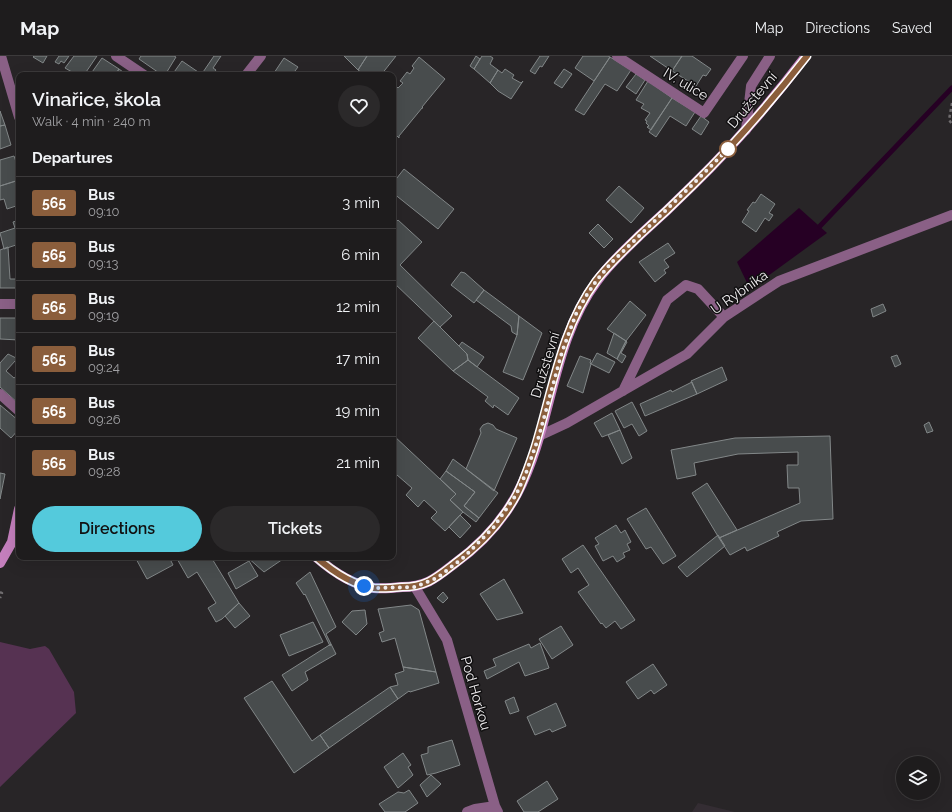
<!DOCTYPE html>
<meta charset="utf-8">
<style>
body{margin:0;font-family:Raleway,sans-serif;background:#2b292a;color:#f1f3f6;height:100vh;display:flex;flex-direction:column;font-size:15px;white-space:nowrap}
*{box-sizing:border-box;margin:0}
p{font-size:13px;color:#a1a1a4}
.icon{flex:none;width:22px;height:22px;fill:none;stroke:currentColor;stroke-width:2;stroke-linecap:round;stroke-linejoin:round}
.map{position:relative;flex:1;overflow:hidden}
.side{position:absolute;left:16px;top:16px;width:380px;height:488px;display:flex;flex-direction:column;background:#1e1c1d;border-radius:8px;box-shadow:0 4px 16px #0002,0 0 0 1px #3c3a3b}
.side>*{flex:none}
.badge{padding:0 8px;border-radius:3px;font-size:14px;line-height:26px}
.tools{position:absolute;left:896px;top:700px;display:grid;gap:8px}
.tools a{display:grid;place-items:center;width:44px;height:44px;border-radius:50%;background:#1e1c1d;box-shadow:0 4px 16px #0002,0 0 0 1px #3c3a3b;font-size:20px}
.you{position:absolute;width:20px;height:20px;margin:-10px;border:3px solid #fff;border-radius:50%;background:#1a73e8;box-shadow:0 0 0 6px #1a73e833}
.map>.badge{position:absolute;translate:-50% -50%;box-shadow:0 0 0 2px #fff}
h2{padding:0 16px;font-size:15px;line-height:36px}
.round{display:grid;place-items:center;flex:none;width:42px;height:42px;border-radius:21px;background:#2b292a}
.head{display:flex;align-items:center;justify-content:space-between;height:68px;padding:0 16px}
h1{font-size:19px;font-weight:600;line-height:30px}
.button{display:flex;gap:8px;margin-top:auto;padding:8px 16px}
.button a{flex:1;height:46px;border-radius:24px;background:#54cadc;color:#111;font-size:16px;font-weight:600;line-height:46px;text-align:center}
.button a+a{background:#2b292a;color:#f1f3f6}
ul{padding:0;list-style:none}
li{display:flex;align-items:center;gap:12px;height:52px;padding:0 16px;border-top:1px solid #3c3a3b}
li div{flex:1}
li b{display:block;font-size:15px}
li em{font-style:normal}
li .badge{min-width:44px;font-weight:700;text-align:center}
header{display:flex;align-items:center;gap:24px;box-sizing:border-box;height:56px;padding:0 20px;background:#1e1c1d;border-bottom:1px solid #3c3a3b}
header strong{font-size:19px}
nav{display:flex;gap:22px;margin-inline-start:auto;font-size:14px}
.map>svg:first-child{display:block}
</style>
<header>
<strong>Map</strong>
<nav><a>Map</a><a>Directions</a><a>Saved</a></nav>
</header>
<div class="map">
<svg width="952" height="756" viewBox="0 0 952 756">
<rect width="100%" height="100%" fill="#282527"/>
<path fill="#342d33" d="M698,747L735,756H692Z"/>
<path fill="#563252" d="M0,586L30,593L45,590L49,593L74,636L76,657L0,731Z"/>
<path fill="#260024" d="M799,152L827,177L750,233L737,206Z"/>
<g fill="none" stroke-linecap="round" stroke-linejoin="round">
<path stroke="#260024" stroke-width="5" d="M820,170L952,32"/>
</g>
<path fill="#484c4d" stroke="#828788" d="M34,0H47L43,7L33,1Z
M59,0H69L64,7L61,5L59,8L55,6Z
M74,0H97L84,19H70L72,16L65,12Z
M141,0H174L176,1L165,19H162L139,3Z
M214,0H221L213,12L216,14L212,19H201Z
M344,0H367L358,14Z
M367,0H396L381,19H365L358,14Z
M476,0L480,3L474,13L470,10Z
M482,0H490L493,2L490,8L498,14L490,27L474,13Z
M540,0H549L542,11L540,10L535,18L530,15Z
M583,0H608L610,1L594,25L575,12Z
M650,0H682L672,15Z
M682,0H692L711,13L706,20L703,19L696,30L672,15Z
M419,1L445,23L422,51L423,52H422L399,80V82L393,76V34L396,30L398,32L403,27L400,25L407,16L410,18L414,12L412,10Z
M610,1L631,14L617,35L605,28L584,59L575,54Z
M102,2L119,13L115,19H90Z
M284,2L298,11L292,19H277L274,17Z
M182,5L201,18L172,19Z
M119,13L127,19H115Z
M505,13L514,19L512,22L521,27L523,25L511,43L498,35L490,27L498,14L502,17Z
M564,13L572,18L562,32L554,27Z
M636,18L645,24L636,38L626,31Z
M648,25L672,42L651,74L647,71L649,70L646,67L647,65L645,64L650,57L641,52L644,48L636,44Z
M672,42L695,56L686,70L670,60L656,81L649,76Z
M0,55L5,69L0,70Z
M701,60L709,66L701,79L692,73Z
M5,69L11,89L0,93V70Z
M14,100L19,114V124L0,130V104Z
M404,113L454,153L438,173L393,137V127Z
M19,124V149L7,153L4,143L0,144V130Z
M619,130L644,152L631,167L606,144Z
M761,138L775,148L769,157L773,159L769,165L765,162L756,176L742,166L749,155L747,154L753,146L755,147Z
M19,164V188L4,193L0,177L15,172L13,166Z
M398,164L422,186L400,209L452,260L440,271L393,226V169Z
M598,168L613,183L604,192L589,177Z
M668,187L675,197L664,204L669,211L664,214L666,217L655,226L639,206Z
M8,191L10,223H19V232H0V194Z
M461,216L465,217L484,234L474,247L451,229Z
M484,234L519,260L517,279L512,276L511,270L476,244Z
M630,245L646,259L626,285L607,273Z
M883,248L886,255L873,261L871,253Z
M519,260L542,277L523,324L503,316L517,279Z
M0,262H19V284L0,283Z
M434,265L467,298L468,304L453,315L418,282Z
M614,277L626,285L617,303L607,297Z
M626,285L627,286L621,297L626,300L622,307L617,303Z
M462,286L484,301L477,311L468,304L467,298L459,290Z
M597,297L615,306L609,317L591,308Z
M8,298L18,303L17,307L15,305L6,315L14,322L18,319L19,320V348L0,331V307Z
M897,299L901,308L895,311L891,301Z
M580,300L591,304L590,307L591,308L583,337L567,330Z
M468,304L519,342L508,359L494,349L493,352L485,345L488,341L453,315Z
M722,311L727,324L697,338L691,325Z
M692,326L697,338L645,360L640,348L671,334L672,336Z
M632,346L647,375L639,380L632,368L624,372L615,355Z
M0,349L19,365V373L11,382L0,372Z
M612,357L620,374L602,381L594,367Z
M929,366L933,375L927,377L924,369Z
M488,367L493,369L496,373L517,382L494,435L466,413L481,377L480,373L483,369Z
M620,374L632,402L622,408L608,379Z
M393,379L456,438L450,444L463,456L445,475L431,462L437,456L424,444L418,451L406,439L412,432L397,419L395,422L393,420Z
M830,380L833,463L801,465L777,476L779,480L747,495L745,491L730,499L719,482L800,447L799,432H788L787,409H798V396L738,398L694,407L696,419L677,423L671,394L735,382Z
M453,403L498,437L479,462L464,450L475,436L446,415Z
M446,415L475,436L464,450L479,462L476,466L463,456L450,444L456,438L440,423Z
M0,417L5,418L0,443Z
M707,427L737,474L719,482L692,437Z
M646,452L676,500L663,508L651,491L646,493L627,463Z
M460,459L471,470L460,482L449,471Z
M616,469L621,477L625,474L631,486L627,488L630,494L623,497L625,501L617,506L613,500L603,505L595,490L599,488L595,482Z
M718,479L725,490L687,521L678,511Z
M583,489L635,564L621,573L615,565L606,572L602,567L601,568L578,536L589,529L578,512L571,517L562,503Z
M135,501H169L173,509L147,523Z
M176,501H211L239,547L222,563L216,566L208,552L216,547L197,516L188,522Z
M247,501H286L264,516Z
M249,505L258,520L236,533L228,517Z
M310,516L336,571L326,578L331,588L330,590L305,538L304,539L296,527Z
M504,523L523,557L497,564L480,538Z
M443,536L448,542L443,547L437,542Z
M239,547L250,560L235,572L225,560Z
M411,549L419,554L436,616L403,611L395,582L382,586L379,577L384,575L378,553Z
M365,554L367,568L356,579L342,566L352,555Z
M313,566L323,586L289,600L280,579Z
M561,570L573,589L552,603L539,583Z
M540,587L549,612L525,620L519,606L487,623L484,615L496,610L493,603L529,588L531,592Z
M331,588L336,598L305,616L308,624L292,635L282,619Z
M653,608L667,629L654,638L651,634L638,643L626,626Z
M403,611L436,616L439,627L410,636L409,635L398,643L390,631L398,629L395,618L404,615Z
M272,625L312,685L320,679L329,692L294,717L244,642Z
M390,631L398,643L329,692L320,679Z
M514,641L519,655L510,658L505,645Z
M556,647L566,670L552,676L550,673L535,679L527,661Z
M452,684L460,709L436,717L427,719L421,699L428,697V691Z
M403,697L411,709L408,711L413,719L398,732L384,711Z
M431,719L441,728L427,741L420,729Z
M547,725L558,743L538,756H524L517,745Z
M409,734L418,747L405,756H385L379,748L398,736L404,737Z"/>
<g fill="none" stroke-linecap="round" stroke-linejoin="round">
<path stroke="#716e70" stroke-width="2.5" stroke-dasharray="3 3" stroke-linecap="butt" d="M952,47L949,64L952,68
M0,536L2,537L0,542"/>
<path stroke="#8a6086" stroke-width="10" d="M116,0L144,19
M617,0L704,57L743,0
M246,19L261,0
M746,74L751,30L770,0
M0,248H19
M623,335L667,244L686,229L698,233L724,261
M0,338L19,355
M539,380L567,367L687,298L724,261L779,225L952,159
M415,531L447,584L495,750L498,756
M467,756L475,753L495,750"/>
<path stroke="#8a6086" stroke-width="10" d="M1,0L19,61"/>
<path stroke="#c47fbd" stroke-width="10" d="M316,501C332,515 352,529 374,532C383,533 393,532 402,531C426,531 436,522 454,508C479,490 502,466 517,438C553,370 550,288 597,225C609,208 625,194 640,179C658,163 675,147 692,130C733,90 771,46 806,0
M0,507L12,486L19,453"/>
</g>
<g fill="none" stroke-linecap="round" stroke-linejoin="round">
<g stroke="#fff" stroke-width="9">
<path id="line" d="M316,501C332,515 352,529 374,532C383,533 393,532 402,531C426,531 436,522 454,508C479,490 502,466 517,438C524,424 529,409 534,394C552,337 560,274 596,225C609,208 625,194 640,179C658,163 675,147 692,130C733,90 771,46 807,0"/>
</g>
<use href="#line" stroke="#8b5e3c" stroke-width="6"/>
<path stroke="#f0eef0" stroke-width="4" stroke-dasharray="0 7.2" d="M364,530L376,532L415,531L437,522L464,501L493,472L516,439L526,417L539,380L562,296L576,258L586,240L597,224L612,206L692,129L728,93"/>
</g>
<circle fill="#fff" stroke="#8b5e3c" stroke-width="2" cx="728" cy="93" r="8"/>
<g text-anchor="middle" stroke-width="3" stroke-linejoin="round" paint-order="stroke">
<g font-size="14" fill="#f0eef0" stroke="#100f10">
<text transform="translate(686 28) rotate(31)" y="5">IV. ulice</text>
<text transform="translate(752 44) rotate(-50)" y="5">Družstevní</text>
<text transform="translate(739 236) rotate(-35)" y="5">U Rybníka</text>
<text transform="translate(545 309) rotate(-73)" y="5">Družstevní</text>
<text transform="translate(476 637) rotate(74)" y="5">Pod Horkou</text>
</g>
</g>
</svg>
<div class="tools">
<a><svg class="icon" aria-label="layers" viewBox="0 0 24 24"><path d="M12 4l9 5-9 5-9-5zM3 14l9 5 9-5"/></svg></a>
</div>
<div class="you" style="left:364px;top:530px"></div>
<section class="side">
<div class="head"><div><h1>Vinařice, škola</h1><p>Walk · 4 min · 240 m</p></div><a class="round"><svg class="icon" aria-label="heart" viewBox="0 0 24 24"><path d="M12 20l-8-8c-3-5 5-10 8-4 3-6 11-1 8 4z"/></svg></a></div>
<h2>Departures</h2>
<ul>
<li><span class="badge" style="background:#8b5e3c;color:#fff">565</span><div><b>Bus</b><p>09:10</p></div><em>3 min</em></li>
<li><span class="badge" style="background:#8b5e3c;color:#fff">565</span><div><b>Bus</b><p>09:13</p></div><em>6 min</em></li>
<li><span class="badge" style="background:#8b5e3c;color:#fff">565</span><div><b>Bus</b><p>09:19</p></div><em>12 min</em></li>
<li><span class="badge" style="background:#8b5e3c;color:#fff">565</span><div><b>Bus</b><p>09:24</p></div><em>17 min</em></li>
<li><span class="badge" style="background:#8b5e3c;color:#fff">565</span><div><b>Bus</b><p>09:26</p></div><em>19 min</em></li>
<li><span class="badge" style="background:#8b5e3c;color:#fff">565</span><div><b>Bus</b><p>09:28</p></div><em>21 min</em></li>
</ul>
<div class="button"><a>Directions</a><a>Tickets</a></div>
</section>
</div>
